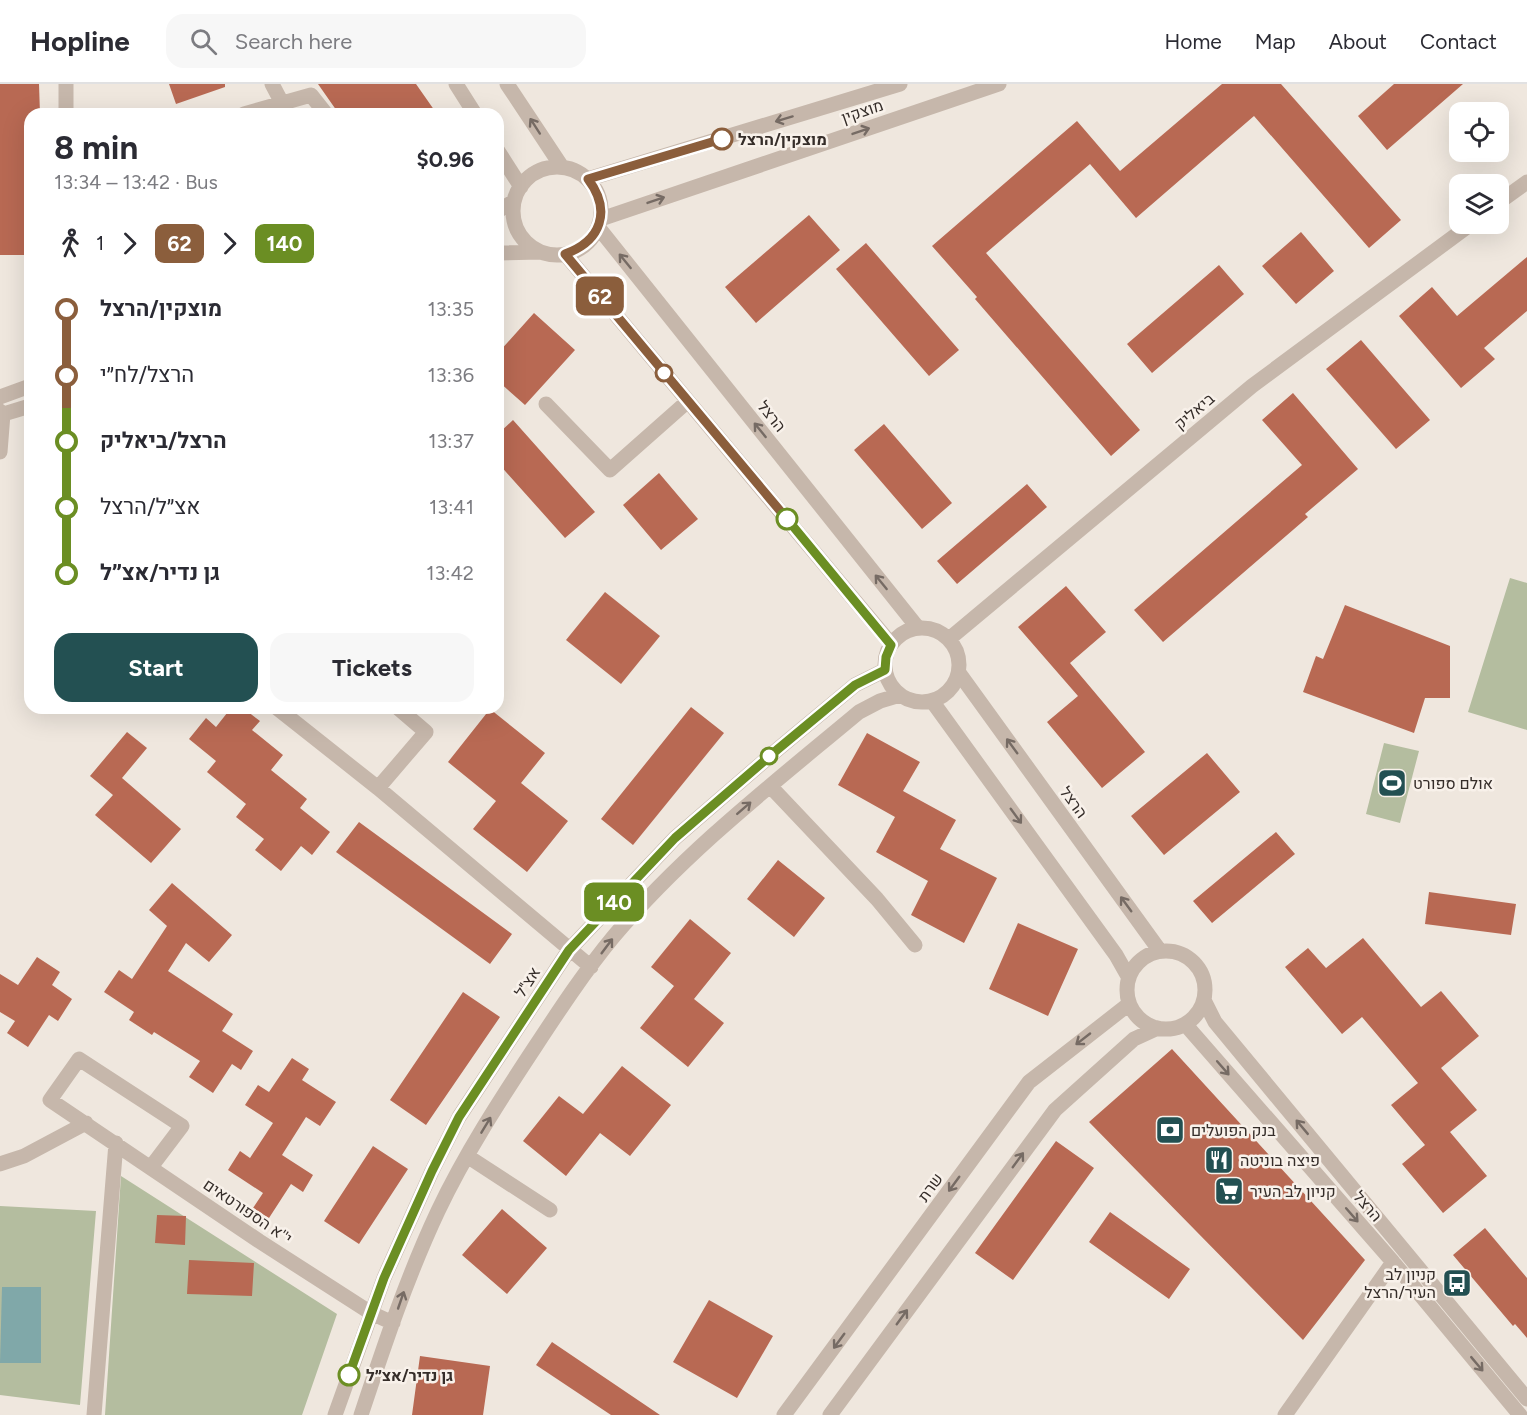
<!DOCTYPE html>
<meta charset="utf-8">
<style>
body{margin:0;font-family:Figtree,Heebo,sans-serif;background:#f7f7f7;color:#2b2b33;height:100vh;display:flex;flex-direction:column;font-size:22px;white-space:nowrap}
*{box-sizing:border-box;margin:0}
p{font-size:20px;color:#7c7c81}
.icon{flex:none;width:33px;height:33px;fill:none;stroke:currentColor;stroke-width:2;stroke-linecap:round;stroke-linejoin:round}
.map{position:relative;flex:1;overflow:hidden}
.side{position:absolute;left:24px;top:24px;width:480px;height:606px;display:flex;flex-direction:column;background:#fff;border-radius:18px;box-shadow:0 6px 24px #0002}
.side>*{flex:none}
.badge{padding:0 12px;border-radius:9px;font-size:21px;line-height:39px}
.tools{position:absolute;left:1449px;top:18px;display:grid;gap:12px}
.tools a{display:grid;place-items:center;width:60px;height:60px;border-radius:12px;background:#fff;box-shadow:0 6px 24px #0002;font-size:30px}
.map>.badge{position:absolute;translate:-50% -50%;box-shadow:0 0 0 3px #fff}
.legs{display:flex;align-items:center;gap:9px;height:66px;padding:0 30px;font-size:20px}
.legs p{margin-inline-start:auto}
.head{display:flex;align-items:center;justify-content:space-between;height:102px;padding:0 30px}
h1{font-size:33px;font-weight:700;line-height:45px}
.button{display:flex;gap:12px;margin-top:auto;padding:12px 30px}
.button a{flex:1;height:69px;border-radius:18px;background:#235052;color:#fff;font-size:24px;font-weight:700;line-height:69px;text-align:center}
.button a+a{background:#f7f7f7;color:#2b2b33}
ul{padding:0 30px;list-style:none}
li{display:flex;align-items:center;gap:21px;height:66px;font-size:22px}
li i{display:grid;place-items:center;width:9px;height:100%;margin:0 8px;background:currentColor}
li i::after{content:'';width:15px;height:15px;margin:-8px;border:4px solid;border-radius:50%;background:#fff}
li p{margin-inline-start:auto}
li:first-child i{background:linear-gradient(#0000 50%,currentColor 0)}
li:last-child i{background:linear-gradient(currentColor 50%,#0000 0)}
header{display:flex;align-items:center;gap:36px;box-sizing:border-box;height:84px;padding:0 30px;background:#fff;border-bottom:2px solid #e1e1e2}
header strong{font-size:28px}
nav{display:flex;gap:33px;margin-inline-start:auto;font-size:21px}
.search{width:420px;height:54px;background:#f7f7f7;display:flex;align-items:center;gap:15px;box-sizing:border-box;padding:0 21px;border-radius:18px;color:#7c7c81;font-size:22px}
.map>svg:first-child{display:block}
</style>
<header>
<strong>Hopline</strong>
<div class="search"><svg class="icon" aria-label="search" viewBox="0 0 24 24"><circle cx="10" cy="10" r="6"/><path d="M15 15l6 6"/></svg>Search here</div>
<nav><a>Home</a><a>Map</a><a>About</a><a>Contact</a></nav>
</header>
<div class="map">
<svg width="1527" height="1331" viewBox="0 0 1527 1331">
<rect width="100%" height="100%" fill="#efe7de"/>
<path fill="#b4bd9f" d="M1510,494L1527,499V646L1468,628Z
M1384,659L1419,667L1400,739L1366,730Z
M121,1092L337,1230L302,1331H105Z
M0,1122L96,1127L80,1321L0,1311Z"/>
<path fill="#80a8a9" d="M2,1203H41V1279H0Z"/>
<path fill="#b86953" d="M0,0H39L40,30H30V57H27L28,171H0Z
M169,0H225V3L176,20Z
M318,0H416L437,30H339Z
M1222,0H1281L1401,136L1369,164L1254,32L1136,134L1090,80L986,169L1140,346L1111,372L975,215L977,213L932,162L1077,37L1120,87Z
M1394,0H1463L1387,66L1358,32Z
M809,131L840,166L756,239L725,203Z
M1301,148L1334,187L1296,220L1262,182Z
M866,159L959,266L929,292L836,185Z
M1527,173V227L1484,264L1495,275L1461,304L1399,232L1432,203L1457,232Z
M1219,181L1244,210L1152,289L1127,260Z
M534,229L575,266L525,321L498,297V269Z
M1361,256L1430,336L1396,365L1326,285Z
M1293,309L1358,385L1305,430L1308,433L1163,558L1134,526L1302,381L1262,336Z
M513,336L595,428L565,454L498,379V350Z
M884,340L952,419L922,445L854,366Z
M659,389L698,435L661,466L623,421Z
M1027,400L1047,423L957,500L937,477Z
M1066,502L1106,548L1070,579L1145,668L1102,704L1047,638L1078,612L1018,543Z
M605,508L660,552L621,600L566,556Z
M1345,521L1450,562V614H1425L1414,649L1303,608L1316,572L1323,575Z
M691,623L724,649L633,761L601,735Z
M231,624H243L260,637L252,646L283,671L271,686L307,715L300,724L330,748L312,771L301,762L281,787L255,766L264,755L236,733L246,720L207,688L216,677L189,655L206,634L216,643Z
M490,625L545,669L521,699L568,737L527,788L473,745L496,717L448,678Z
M127,648L147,664L122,694L181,745L151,779L95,731L113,711L90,692Z
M867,649L920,678L903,707L956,736L940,765L997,794L964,859L911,831L928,797L876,768L895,733L838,701Z
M1207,669L1240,708L1164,771L1131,732Z
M359,738L512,850L490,880L336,768Z
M1276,748L1295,770L1212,839L1193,817Z
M778,776L825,814L794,853L747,815Z
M172,799L232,851L209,878L186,859L168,887L233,930L222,947L253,967L241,986L232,980L213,1009L189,993L200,977L154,948L152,951L129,936L134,928L104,908L119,886L132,895L167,842L149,826Z
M1429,808L1516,820L1511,851L1425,840Z
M690,835L731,869L694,915L724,939L688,983L640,944L674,902L651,883Z
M1018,839L1078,865L1048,932L989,905Z
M1363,854L1421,923L1441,907L1479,952L1441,984L1477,1026L1450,1048L1487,1092L1443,1129L1402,1080L1425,1061L1391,1021L1418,999L1362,933L1342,950L1285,883L1308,864L1326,884Z
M37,873L60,888L52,901L72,915L58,937L49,931L28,963L7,949L15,937L0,928V890L18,901Z
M463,908L500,933L426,1041L390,1016Z
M1172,965L1365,1176L1303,1256L1089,1038Z
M292,974L309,985L302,996L336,1018L320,1042L306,1033L282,1071L313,1091L303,1108L291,1100L269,1134L253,1124L263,1109L228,1086L240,1067L250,1074L273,1039L245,1021L258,1001L269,1008Z
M622,982L671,1021L630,1072L600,1049L566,1092L523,1057L559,1012L583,1030Z
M1056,1057L1094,1084L1013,1196L975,1169Z
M373,1062L408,1085L359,1160L324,1137Z
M502,1125L547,1164L507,1210L462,1171Z
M1110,1128L1190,1185L1169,1215L1089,1158Z
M157,1131L186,1132L185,1161L155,1159Z
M1485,1144L1527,1194V1254L1515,1240L1513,1242L1453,1171Z
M189,1176L254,1179L252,1212L187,1210Z
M709,1216L773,1252L737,1314L673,1278Z
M552,1258L660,1331H611L536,1281Z
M420,1272L490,1282L483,1331H412Z"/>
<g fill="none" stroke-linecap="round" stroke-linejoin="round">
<path stroke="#c6b7ab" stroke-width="15" d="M66,0V30
M272,0L282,19
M456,0L475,30
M507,0L562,83
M244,30L311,11L326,30
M498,67L521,103
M513 127a44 44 0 1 1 88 0a44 44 0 1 1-88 0Z
M588,95L900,0
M1498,119L1527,98
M498,127L514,117
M601,135L999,0
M598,143L918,544
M498,169L540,168
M565,170L891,560
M0,313L30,302
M546,320L610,386L688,317
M0,327L3,330L0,368
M0,331L30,322
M885 581a37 37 0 1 1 74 0a37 37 0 1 1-74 0Z
M949,555L1252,302L1471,140
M959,589L1160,867
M932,617L1116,871L1129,894
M277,624L378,704L591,883
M770,702L877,815L915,861
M378,704L426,648L398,624
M1127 906a39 39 0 1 1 78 0a39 39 0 1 1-78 0Z
M1204,916L1215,938L1527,1315
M1185,940L1393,1178L1520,1331
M467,1072L550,1126
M0,1080L24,1072L86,1039
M151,1083L182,1042L79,975L50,1016L259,1157L371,1229L393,1239
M94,1331L116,1059
M335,1331L384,1194L432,1087L459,1033L569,866L675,754L778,665L855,601L885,586
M361,1331C384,1262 407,1193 438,1127C465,1070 500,1016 535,963C560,925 585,887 614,852C686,767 774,699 859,628L880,617L900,611
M784,1331L1029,998L1129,920
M830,1331L1055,1026L1134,955L1158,944
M1285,1331L1393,1178"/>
</g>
<defs><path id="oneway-shaft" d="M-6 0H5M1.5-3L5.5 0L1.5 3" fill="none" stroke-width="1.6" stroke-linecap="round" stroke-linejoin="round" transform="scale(1.5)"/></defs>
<g stroke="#766b64">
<use href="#oneway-shaft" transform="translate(784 35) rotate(163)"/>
<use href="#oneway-shaft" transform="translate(535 42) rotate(-123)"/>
<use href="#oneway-shaft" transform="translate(861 47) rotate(-19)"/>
<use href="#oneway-shaft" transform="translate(656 116) rotate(-19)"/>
<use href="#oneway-shaft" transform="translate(625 177) rotate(-129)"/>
<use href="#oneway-shaft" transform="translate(760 346) rotate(-129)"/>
<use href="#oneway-shaft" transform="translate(881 498) rotate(-129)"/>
<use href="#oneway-shaft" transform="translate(1012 662) rotate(-126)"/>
<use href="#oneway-shaft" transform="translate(744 724) rotate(-41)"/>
<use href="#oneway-shaft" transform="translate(1016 732) rotate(54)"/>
<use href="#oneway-shaft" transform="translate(1126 820) rotate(-126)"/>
<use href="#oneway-shaft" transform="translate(607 862) rotate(-53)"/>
<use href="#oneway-shaft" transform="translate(1083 955) rotate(142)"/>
<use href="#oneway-shaft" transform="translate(1223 984) rotate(49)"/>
<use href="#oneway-shaft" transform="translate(486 1041) rotate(-59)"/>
<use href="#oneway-shaft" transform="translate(1302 1043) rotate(-130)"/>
<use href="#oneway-shaft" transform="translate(1018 1076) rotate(-54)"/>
<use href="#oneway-shaft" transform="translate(954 1100) rotate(126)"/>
<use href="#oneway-shaft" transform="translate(1352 1131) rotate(49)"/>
<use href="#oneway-shaft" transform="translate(401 1216) rotate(-71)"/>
<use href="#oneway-shaft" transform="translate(902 1233) rotate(-54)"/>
<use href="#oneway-shaft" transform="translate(839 1257) rotate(126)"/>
<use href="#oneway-shaft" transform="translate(1477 1280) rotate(50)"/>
</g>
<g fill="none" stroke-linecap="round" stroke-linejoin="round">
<g stroke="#fff" stroke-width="14">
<path id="line-1" d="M722,55L588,95C612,127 601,157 565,170L787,435"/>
</g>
<g stroke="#fff" stroke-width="14">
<path id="line-2" d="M349,1291L384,1194L432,1087L459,1033L569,866L675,754L778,665L855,601L885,586L886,573L891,561L787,435"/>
</g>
<use href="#line-1" stroke="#8b5e3c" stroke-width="9"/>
<use href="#line-2" stroke="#6b8e23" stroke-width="9"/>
</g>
<defs>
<g id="stadium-square" transform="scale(1.5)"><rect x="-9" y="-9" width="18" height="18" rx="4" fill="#235052" stroke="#f8f1ea"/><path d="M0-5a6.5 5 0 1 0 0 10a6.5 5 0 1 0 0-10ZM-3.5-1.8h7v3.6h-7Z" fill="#fff"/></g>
<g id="bank-square" transform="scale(1.5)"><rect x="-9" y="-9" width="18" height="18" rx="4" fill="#235052" stroke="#f8f1ea"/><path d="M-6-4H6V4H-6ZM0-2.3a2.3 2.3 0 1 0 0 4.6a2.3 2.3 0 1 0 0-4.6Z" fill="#fff"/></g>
<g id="restaurant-square" transform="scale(1.5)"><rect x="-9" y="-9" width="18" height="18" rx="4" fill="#235052" stroke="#f8f1ea"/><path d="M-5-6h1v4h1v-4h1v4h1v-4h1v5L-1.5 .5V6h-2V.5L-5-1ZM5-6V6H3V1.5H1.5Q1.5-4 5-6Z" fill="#fff"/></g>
<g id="supermarket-square" transform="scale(1.5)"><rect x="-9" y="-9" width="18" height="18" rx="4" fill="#235052" stroke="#f8f1ea"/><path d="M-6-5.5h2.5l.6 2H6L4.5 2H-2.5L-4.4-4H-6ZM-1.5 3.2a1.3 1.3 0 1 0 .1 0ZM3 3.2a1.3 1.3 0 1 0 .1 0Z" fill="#fff"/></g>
<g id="bus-square" transform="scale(1.5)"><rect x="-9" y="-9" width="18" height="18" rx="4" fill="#235052" stroke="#f8f1ea"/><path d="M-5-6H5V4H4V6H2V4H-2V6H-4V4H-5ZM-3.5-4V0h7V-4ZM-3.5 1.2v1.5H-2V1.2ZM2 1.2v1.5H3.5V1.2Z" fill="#fff"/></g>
</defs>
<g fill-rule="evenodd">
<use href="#stadium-square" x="1392" y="699"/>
<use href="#bank-square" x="1170" y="1046"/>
<use href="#restaurant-square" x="1219" y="1076"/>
<use href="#supermarket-square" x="1229" y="1107"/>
<use href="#bus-square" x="1457" y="1199"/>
</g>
<g fill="#fff" stroke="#8b5e3c" stroke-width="3">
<circle cx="722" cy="55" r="10"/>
<circle cx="664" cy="289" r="8"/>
</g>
<g fill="#fff" stroke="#6b8e23" stroke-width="3">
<circle cx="787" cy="435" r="10"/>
<circle cx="769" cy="672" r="8"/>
<circle cx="349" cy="1291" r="10"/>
</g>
<g text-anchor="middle" stroke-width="5" stroke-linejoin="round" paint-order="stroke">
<g font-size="16" fill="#352d29" stroke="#f8f1ea">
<text transform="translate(862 27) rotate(-19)" y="6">מוצקין</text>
<text transform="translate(1194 327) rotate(-40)" y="6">ביאליק</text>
<text transform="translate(772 332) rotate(51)" y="6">הרצל</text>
<text transform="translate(1074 718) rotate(54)" y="6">הרצל</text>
<text transform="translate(527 898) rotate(-57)" y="6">אצ"ל</text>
<text transform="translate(930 1103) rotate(-54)" y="6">שרת</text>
<text transform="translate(1368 1122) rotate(49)" y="6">הרצל</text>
<text transform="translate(248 1127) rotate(34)" y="6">י''א הספורטאים</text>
</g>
<g font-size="16" font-weight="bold" fill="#352d29" stroke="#f8f1ea" text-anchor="start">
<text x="738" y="61">מוצקין/הרצל</text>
<text x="366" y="1297">גן נדיר/אצ״ל</text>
</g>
<g font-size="16" fill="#352d29" stroke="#f8f1ea" text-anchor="start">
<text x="1413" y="705">אולם ספורט</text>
<text x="1191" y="1052">בנק הפועלים</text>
<text x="1240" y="1082">פיצה בוניטה</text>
<text x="1250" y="1113">קניון לב העיר</text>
<text x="1436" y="1196" text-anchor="end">קניון לב<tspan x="1436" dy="18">העיר/הרצל</tspan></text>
</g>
</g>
</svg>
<div class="tools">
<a><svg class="icon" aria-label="locate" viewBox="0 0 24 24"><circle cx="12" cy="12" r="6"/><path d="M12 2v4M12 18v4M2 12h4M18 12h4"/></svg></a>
<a><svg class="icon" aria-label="layers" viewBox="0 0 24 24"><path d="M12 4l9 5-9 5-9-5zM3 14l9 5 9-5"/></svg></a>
</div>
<b class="badge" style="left:600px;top:212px;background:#8b5e3c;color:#fff">62</b>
<b class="badge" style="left:614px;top:818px;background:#6b8e23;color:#fff">140</b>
<section class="side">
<div class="head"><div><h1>8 min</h1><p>13:34 – 13:42 · Bus</p></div><b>$0.96</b></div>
<div class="legs"><svg class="icon" aria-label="walk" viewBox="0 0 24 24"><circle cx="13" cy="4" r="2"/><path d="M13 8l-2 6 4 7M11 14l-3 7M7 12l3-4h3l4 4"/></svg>1<svg class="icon" aria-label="forward" viewBox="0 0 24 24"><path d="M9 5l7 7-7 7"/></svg><b class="badge" style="background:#8b5e3c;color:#fff">62</b><svg class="icon" aria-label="forward" viewBox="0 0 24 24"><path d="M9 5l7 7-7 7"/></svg><b class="badge" style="background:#6b8e23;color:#fff">140</b></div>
<ul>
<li><i style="color:#8b5e3c"></i><b>מוצקין/הרצל</b><p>13:35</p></li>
<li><i style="color:#8b5e3c"></i><span>הרצל/לח״י</span><p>13:36</p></li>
<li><i style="color:#6b8e23"></i><b>הרצל/ביאליק</b><p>13:37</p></li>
<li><i style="color:#6b8e23"></i><span>אצ״ל/הרצל</span><p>13:41</p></li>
<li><i style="color:#6b8e23"></i><b>גן נדיר/אצ״ל</b><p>13:42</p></li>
</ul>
<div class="button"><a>Start</a><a>Tickets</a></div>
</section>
</div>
